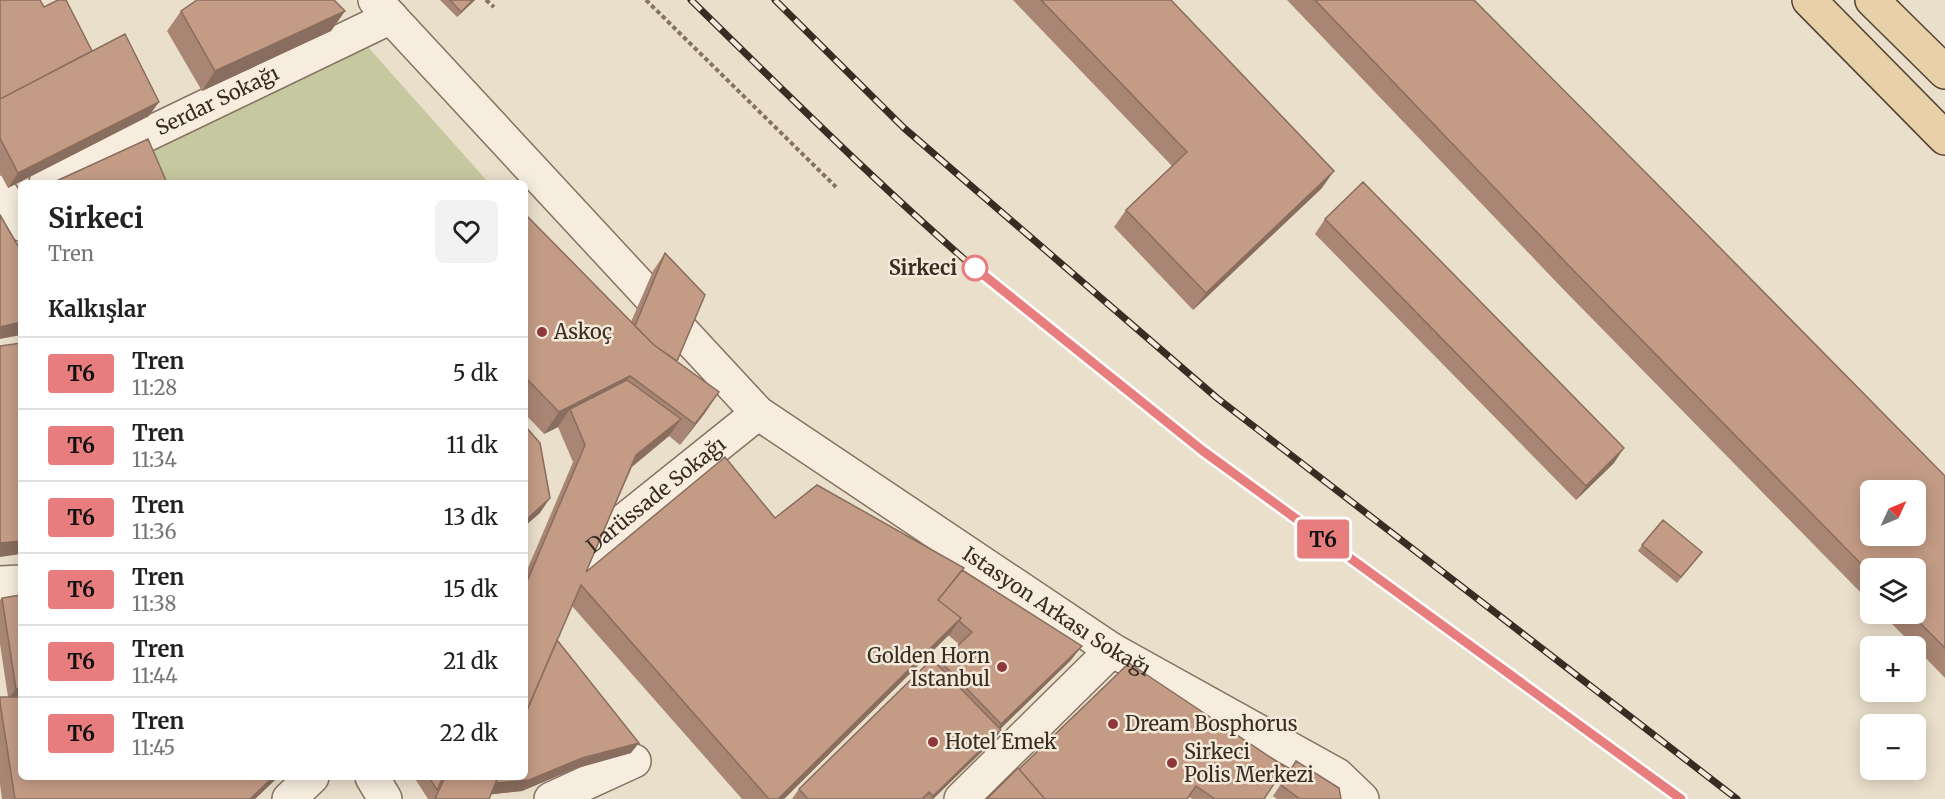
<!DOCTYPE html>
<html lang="tr">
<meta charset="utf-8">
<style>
body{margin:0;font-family:Merriweather,serif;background:#f2f2f2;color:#222;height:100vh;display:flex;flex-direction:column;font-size:22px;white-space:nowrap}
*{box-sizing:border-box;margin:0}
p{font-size:20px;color:#767676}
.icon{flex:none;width:33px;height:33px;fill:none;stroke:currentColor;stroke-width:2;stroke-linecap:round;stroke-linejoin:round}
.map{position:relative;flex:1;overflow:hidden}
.drawer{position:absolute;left:18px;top:180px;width:510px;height:600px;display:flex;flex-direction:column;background:#fff;border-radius:9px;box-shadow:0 3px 15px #0003}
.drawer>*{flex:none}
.badge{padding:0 12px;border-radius:4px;font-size:21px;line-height:39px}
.needle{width:39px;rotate:46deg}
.controls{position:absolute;left:1860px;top:480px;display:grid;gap:12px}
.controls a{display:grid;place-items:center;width:66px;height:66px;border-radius:9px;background:#fff;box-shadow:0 3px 15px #0003;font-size:30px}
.map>.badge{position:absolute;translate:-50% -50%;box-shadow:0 0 0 3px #fff}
h2{padding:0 30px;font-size:22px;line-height:54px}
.round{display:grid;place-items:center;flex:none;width:63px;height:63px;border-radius:9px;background:#f2f2f2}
.head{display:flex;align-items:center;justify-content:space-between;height:102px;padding:0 30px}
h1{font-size:28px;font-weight:700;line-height:45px}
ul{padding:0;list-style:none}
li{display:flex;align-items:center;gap:18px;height:72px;padding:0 30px;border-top:2px solid #e0e0e0}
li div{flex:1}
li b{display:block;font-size:22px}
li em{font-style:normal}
li .badge{min-width:66px;font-weight:700;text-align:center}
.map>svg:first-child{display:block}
</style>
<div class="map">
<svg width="1945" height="799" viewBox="0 0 1945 799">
<rect width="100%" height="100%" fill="#eadfcb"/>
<path fill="#c6c8a0" d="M367,46L489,183H166L146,146Z"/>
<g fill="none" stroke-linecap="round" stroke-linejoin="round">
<g stroke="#867261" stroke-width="36">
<g id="street">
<path id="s1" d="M375,0L758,413L1112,650L1337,775L1362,799"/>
<path id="s2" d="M46,183L391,17"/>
<path d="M0,192L21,224"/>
<path d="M0,583L21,582"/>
<path id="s3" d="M525,600L758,413"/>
<path d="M372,777L385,799"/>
<path d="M289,799L312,777"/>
<path d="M551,799L634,761"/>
<path d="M961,799L1112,650"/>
</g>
</g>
<g stroke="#544135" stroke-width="36">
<path id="primary" d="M1809,0L1945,138
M1872,0L1945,72"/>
</g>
<path stroke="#867261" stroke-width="4" stroke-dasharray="4.5 3" stroke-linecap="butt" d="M486,0L494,7
M646,0L836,187"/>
<use href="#street" stroke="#f6edde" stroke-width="33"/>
<use href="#primary" stroke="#e8d0a9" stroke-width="33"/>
<g stroke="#382c23" stroke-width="7">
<path id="rail" d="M691,0C792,99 891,198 999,289C1217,471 1451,632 1681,799
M775,0L904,128L1217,398L1737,799"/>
</g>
<use href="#rail" stroke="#f3eada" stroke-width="4.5" stroke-dasharray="14" stroke-linecap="butt"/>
</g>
<path fill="#a98673" d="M0,0L44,7L92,51L149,116L8,188L0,173Z
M440,0H475L457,17Z
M1013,0H1171L1322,188L1193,310L1114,227L1126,210L1172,166Z
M1287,0H1474L1945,476V678L1916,648V646H1914L1882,614H1916L1870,568V602L1563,289Z
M181,11H345L331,31L202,91L167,31Z
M525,214L631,322L653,271L665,253L677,361L705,413L680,445L669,436L632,467L586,572L775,518L962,570L1071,660L1000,729L1001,730L993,741L933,799H792L799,789L939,665L959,644L948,635L784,799H742L572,606L557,640L631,753L574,769L522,791L491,794L489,799H428L414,777H525V575L573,462L558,427L544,434L525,414Z
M1325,219L1614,463L1576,500L1315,234Z
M1642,545L1702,552L1677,583L1638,551Z
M21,595V777H278L255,799H2L0,784V697H8L0,644V601L2,598Z
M1129,663L1264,799H1192L1189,797L1019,769Z
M1296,761L1341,799H1277L1273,796Z"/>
<path fill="#896d5e" d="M473,0H475L457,17L461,12Z
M345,11L331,31L202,91L215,71Z
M159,102L149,116L8,188L18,173Z
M1334,171L1322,188L1193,310L1206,293Z
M21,322V335L0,339V327Z
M630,376L615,397L570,409L558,427L544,434L559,412Z
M719,392L705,413L680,445L695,424Z
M681,419L669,436L624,473L636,455Z
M1624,448L1614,463L1576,500L1586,486Z
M550,498L540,513L525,526V521Z
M21,541V554L0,557V543Z
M961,618L949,635L784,799H778Z
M1082,646L1071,660L991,738L1001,724Z
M21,688V698L8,699L16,689Z
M1001,730L993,741L933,799H931L933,796Z
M639,743L631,753L574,769L522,791L486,795L494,784Z
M273,777H278L255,799H250Z"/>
<path fill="#c49c86" stroke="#896d5e" stroke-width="1.5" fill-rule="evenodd" d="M0,0H40L44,7L58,0H66L92,51L0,99Z
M197,0H334L345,11L215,71L181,11Z
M450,0H473L461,12Z
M1041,0H1171L1334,171L1206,293L1126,210L1187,152Z
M1315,0H1474L1661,188L1945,476V648L1911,614H1916V568H1870V573L1575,272ZM1870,490H1916V536H1870Z
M125,34L159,102L18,173L0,138V99Z
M148,139L167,183H52Z
M1363,182L1624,448L1586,486L1325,219Z
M525,214L654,345L719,392L695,424L630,376L559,412L525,377Z
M0,215L21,251V322L0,327Z
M665,253L705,295L677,361L654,345L635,326Z
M21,343V541L0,543V346Z
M627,380L681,419L636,455L586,572L725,457L775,518L817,485L964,568L938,600L961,618L778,799H769L581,585L525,715V586L585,445L570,409Z
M525,426L540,443L550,498L525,521Z
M1663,520L1702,552L1681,577L1642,545Z
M962,570L1082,646L1001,724L941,662L972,632L959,621L961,618L938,600Z
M21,595V688L16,689L2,598Z
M557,640L639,743L582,758L529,780L496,783L498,777H525V715Z
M932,659L1001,730L933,796L929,792L922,799H808L799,789Z
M1129,663L1285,767L1264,799H1215L1196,786L1187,799H1045L1019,769Z
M0,697H21V777H273L250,799H15L0,702Z
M1296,761L1339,788L1341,799H1300L1281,785Z
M1018,768L1045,799H987Z
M429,777H443L437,790Z
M445,777H498L489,799H435Z"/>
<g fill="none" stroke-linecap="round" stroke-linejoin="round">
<g stroke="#fff" stroke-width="14">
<path id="line" d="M975,268L1203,451L1681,799"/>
</g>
<use href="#line" stroke="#e87d7d" stroke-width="9"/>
</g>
<circle fill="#fff" stroke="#e87d7d" stroke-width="3" cx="975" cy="268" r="12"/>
<g fill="#8e383e" stroke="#f3eada" stroke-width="2">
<circle cx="542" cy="332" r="6"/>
<circle cx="1002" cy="667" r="6"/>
<circle cx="1113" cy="724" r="6"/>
<circle cx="933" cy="742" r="6"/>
<circle cx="1172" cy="763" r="6"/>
</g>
<g text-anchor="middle" stroke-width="5" stroke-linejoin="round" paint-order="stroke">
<g font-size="20" fill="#382c23" stroke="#f3eada">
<text dy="7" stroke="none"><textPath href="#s2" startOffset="190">Serdar Sokağı</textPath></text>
<text dy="7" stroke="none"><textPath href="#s3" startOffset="168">Darüssade Sokağı</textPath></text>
<text dy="7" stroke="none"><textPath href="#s1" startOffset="922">Istasyon Arkası Sokağı</textPath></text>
</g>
<g font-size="20" font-weight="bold" fill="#382c23" stroke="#f3eada" text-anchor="end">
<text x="957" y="275">Sirkeci</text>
</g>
<g font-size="20" fill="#382c23" stroke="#f3eada" text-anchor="start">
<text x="554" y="339">Askoç</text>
<text x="990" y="663" text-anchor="end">Golden Horn<tspan x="990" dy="23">Istanbul</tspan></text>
<text x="1125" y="731">Dream Bosphorus</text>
<text x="945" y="749">Hotel Emek</text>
<text x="1184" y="759">Sirkeci<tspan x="1184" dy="23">Polis Merkezi</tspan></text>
</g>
</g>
</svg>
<div class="controls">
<a><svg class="needle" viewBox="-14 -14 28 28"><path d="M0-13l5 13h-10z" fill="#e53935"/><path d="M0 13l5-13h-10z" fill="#767676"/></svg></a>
<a><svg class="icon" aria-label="layers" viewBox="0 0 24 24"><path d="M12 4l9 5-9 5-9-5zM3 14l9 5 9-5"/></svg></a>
<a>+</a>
<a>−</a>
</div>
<b class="badge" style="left:1323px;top:539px;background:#e87d7d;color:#111">T6</b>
<section class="drawer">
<div class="head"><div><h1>Sirkeci</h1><p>Tren</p></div><a class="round"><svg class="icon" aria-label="heart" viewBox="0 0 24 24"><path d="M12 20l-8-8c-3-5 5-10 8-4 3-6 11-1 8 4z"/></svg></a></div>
<h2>Kalkışlar</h2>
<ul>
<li><span class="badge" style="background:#e87d7d;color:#111">T6</span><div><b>Tren</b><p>11:28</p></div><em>5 dk</em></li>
<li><span class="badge" style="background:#e87d7d;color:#111">T6</span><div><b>Tren</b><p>11:34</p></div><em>11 dk</em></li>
<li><span class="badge" style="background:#e87d7d;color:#111">T6</span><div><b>Tren</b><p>11:36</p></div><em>13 dk</em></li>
<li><span class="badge" style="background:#e87d7d;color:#111">T6</span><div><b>Tren</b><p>11:38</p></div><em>15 dk</em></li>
<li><span class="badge" style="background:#e87d7d;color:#111">T6</span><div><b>Tren</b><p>11:44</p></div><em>21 dk</em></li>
<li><span class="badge" style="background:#e87d7d;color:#111">T6</span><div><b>Tren</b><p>11:45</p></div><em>22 dk</em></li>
</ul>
</section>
</div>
